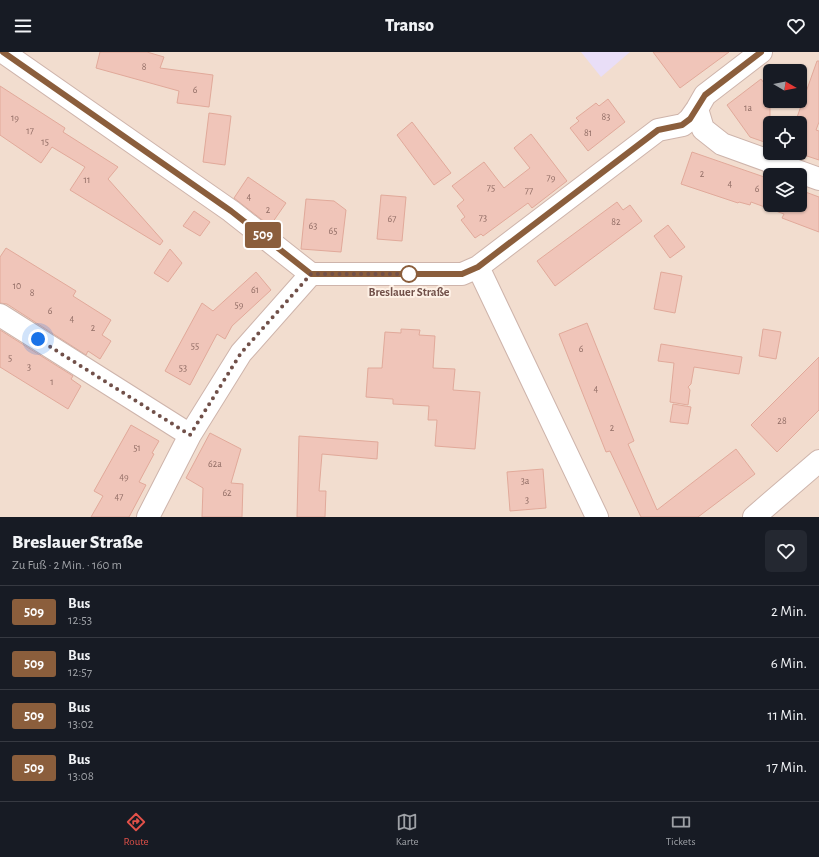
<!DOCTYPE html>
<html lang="de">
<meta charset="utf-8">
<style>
body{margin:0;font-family:"Alegreya Sans",sans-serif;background:#242831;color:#f1f3f6;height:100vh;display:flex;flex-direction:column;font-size:15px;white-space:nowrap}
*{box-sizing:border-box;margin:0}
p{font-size:13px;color:#9ea1a6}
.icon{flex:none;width:22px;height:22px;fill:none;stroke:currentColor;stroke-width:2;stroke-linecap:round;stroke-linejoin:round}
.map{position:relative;height:465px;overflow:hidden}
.side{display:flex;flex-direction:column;background:#171b24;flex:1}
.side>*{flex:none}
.badge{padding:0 8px;border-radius:3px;font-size:14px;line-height:26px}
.needle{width:26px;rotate:99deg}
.fabs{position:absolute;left:763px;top:12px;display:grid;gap:8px}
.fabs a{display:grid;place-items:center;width:44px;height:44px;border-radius:6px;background:#171b24;box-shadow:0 1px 3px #0004;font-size:20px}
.you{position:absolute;width:20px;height:20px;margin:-10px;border:3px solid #fff;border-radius:50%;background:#1a73e8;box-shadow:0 0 0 6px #1a73e833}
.map>.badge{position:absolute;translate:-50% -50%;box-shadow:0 0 0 2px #fff}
.round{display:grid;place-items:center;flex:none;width:42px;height:42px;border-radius:6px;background:#242831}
.summary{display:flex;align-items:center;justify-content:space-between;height:68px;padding:0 12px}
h1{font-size:19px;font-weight:800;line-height:30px}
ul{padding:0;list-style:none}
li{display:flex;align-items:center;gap:12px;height:52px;padding:0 12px;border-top:1px solid #363941}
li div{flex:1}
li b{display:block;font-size:15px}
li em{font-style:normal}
li .badge{min-width:44px;font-weight:700;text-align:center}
header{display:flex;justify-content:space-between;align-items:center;height:52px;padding:0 12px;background:#171b24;font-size:18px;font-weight:800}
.tab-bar{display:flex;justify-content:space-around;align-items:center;height:56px;border-top:1px solid #363941;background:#171b24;font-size:11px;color:#9ea1a6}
.tab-bar a{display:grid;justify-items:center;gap:2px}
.tab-bar .current{color:#e25149}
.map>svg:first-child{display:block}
</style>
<header><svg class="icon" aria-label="menu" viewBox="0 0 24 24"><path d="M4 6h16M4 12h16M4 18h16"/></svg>Transo<svg class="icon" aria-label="heart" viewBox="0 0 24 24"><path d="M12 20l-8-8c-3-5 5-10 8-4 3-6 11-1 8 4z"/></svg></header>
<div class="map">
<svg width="819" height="465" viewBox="0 0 819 465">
<rect width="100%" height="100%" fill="#fbece1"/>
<path fill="#f2ddcf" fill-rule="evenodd" d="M0,0H819V465H0ZM770,19H800V49H770ZM770,71H800V101H770ZM770,123H800V153H770Z"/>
<path fill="#e9def7" d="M581,0H630L601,25Z"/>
<path fill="#f0c5b9" stroke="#e1a99a" d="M100,0H147L164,5L160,16L213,23L209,55L177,51L179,39L96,16Z
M653,0H729L680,36Z
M817,9H819V70L816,78L819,79V108L798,101H800V71H795Z
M761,27L770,39V92L750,85L727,53Z
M0,34L65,76L63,80L118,115L108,127L163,189L160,193L70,138L85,115L52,95L41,111L0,83Z
M608,47L625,70L588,99L570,76L579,69L576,66L596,51L599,54Z
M209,61L231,64L225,113L203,110Z
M412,70L451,121L434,133L397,83Z
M531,82L567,129L532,156L528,151L483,184L481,182L475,186L461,168L465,165L457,154L464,148L452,134L484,110L504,136L530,116L514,96Z
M692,100L770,127V153H800V138L819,145V180L782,166L784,162L751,150L750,153L739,150L738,151L681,132Z
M248,125L286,151L270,174L234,146Z
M381,143L406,145L402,189L377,187Z
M306,147L334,149L346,158L341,200L301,197Z
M617,150L623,158L630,153L642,169L555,234L537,209Z
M194,159L210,170L200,184L183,174Z
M668,173L685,195L670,206L654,184Z
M6,196L76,239L73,244L111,268L102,283L111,289L100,307L88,299L86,303L7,252L0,251V205Z
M170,197L182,211L168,230L154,221Z
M256,220L271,238L232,274L225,287L217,282L190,333L165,319L202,251L213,259Z
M661,220L682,224L675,261L654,257Z
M587,271L634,389L628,392L657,458L736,397L755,422L698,465H641L610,399L606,400L559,282Z
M401,277L420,278L419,283L435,284L433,316L455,317L453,338L480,340L475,397L435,394L437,368H428L429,354L393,352V347L366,345L368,316H382L385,280L401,281Z
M763,277L781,280L776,307L759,304Z
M0,278L73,324L71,327L81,334L68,357L0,315Z
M661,292L742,305L739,322L694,315L691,332L688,335L690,338L688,353L670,350L674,311L658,309Z
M819,305V358L777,400L751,373Z
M673,352L691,355L688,372L670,370Z
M131,373L159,389L152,401L154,402L139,430L146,433L129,465H91L103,444L94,439Z
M210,381L241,397L231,431L243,432L242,465H202L203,436L186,426Z
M299,384L378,390L377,407L322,402L319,439H326L325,465H297Z
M543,417L546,456L510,459L507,420Z"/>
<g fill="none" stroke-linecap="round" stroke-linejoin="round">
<g stroke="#ceb4ab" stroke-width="24">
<path id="street" d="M3,0L231,159L311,222
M697,57L703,77L722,92L819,127
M478,215L597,465
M0,263L190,383
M148,465L190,383L241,301L311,222H462L478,215L658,78L683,73L690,67L697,57L705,43L761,0
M754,465L819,409"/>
</g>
<use href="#street" stroke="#fff" stroke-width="22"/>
</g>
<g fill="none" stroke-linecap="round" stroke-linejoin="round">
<g stroke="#fff" stroke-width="9">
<path id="line" d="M3,0L231,159L311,222H462L478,215L658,78L682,73L690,67L705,43L761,0"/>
</g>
<use href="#line" stroke="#8b5e3c" stroke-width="6"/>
<path stroke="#715049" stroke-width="4" stroke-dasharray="0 7.2" d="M38,287L190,383L241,301L311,222H415H409"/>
</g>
<circle fill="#fff" stroke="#8b5e3c" stroke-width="2" cx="409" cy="222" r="8"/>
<g text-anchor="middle" stroke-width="4" stroke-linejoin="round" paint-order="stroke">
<g font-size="10" fill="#916d65">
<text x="144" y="18">8</text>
<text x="195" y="41">6</text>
<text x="748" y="59">1a</text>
<text x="606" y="68">83</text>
<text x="15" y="69">19</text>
<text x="30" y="82">17</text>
<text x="588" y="84">81</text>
<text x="45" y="93">15</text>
<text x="702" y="125">2</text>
<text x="551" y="129">79</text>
<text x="87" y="131">11</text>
<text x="730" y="135">4</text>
<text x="491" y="139">75</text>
<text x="757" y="140">6</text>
<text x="529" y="142">77</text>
<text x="249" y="148">4</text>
<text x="268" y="161">2</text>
<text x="483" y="169">73</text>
<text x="392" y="170">67</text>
<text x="616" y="173">82</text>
<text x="313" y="177">63</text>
<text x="333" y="182">65</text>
<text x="17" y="237">10</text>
<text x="255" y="241">61</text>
<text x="32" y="244">8</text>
<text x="239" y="256">59</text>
<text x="50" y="262">6</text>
<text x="72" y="270">4</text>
<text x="93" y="279">2</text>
<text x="195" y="297">55</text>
<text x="581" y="300">6</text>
<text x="10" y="309">5</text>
<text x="29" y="318">3</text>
<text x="183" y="319">53</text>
<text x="52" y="333">1</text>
<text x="596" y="340">4</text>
<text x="782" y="372">28</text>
<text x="612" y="379">2</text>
<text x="137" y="399">51</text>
<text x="215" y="415">62a</text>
<text x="124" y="428">49</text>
<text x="525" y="432">3a</text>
<text x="227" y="444">62</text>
<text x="119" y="448">47</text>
<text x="527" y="451">3</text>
</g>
<g font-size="12" font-weight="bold" fill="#715049" stroke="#fef1e6">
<text x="409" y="244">Breslauer Straße</text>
</g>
</g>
</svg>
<div class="fabs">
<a><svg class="needle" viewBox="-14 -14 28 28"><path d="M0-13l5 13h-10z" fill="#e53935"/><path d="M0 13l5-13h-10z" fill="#9ea1a6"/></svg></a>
<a><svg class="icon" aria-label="locate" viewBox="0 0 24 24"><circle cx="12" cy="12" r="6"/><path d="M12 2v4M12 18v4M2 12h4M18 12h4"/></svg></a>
<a><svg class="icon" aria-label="layers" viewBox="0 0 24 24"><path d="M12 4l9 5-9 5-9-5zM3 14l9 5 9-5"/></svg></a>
</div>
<div class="you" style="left:38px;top:287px"></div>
<b class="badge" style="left:263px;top:183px;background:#8b5e3c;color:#fff">509</b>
</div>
<section class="side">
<div class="summary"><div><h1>Breslauer Straße</h1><p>Zu Fuß · 2 Min. · 160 m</p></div><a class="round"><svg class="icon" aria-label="heart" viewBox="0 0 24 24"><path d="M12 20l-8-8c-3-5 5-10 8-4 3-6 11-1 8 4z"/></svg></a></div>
<ul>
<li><span class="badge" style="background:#8b5e3c;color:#fff">509</span><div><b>Bus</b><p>12:53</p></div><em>2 Min.</em></li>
<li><span class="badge" style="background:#8b5e3c;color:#fff">509</span><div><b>Bus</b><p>12:57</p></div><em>6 Min.</em></li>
<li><span class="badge" style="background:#8b5e3c;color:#fff">509</span><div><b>Bus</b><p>13:02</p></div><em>11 Min.</em></li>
<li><span class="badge" style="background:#8b5e3c;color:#fff">509</span><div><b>Bus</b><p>13:08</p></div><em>17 Min.</em></li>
</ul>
</section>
<nav class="tab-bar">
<a class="current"><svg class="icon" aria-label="directions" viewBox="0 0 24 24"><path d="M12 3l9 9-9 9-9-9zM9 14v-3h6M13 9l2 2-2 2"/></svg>Route</a>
<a><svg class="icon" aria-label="map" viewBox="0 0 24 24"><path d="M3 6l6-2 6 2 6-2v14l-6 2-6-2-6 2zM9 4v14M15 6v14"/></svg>Karte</a>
<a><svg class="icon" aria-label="tickets" viewBox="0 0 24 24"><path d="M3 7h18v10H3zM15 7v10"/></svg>Tickets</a>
</nav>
